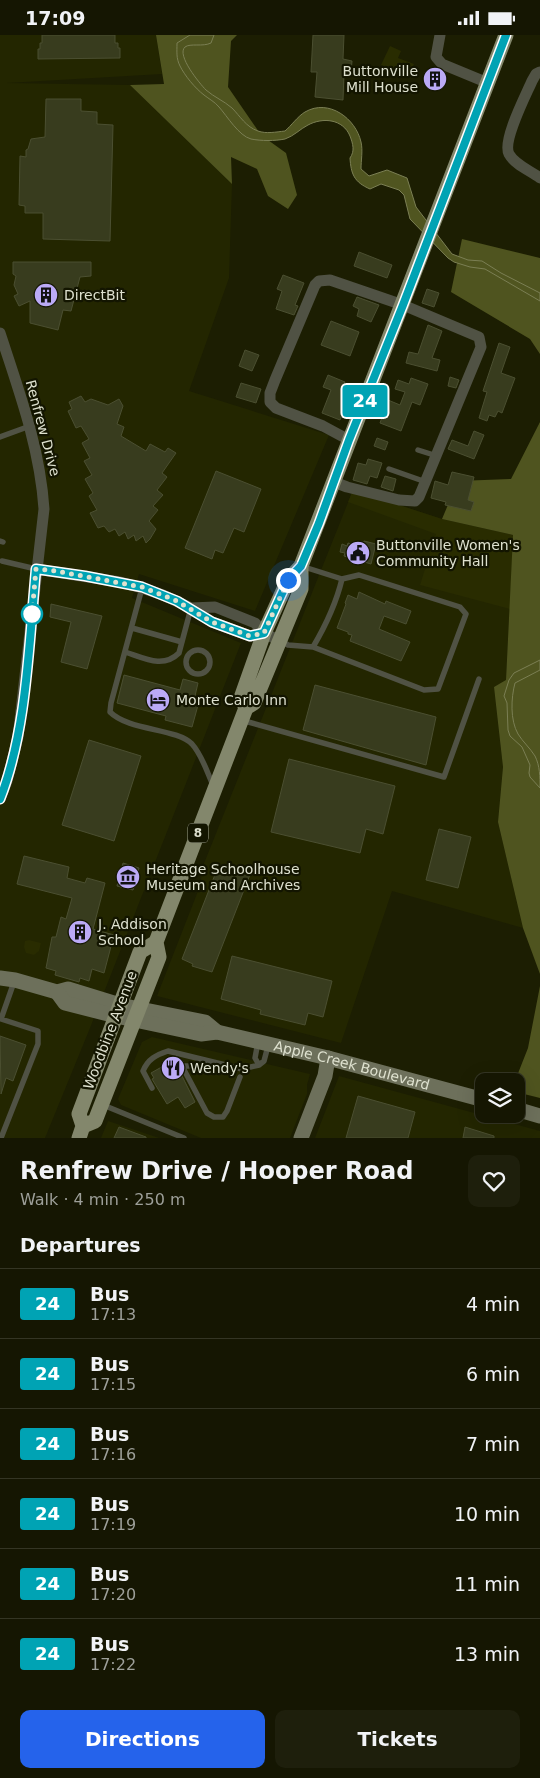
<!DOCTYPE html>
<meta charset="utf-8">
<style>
body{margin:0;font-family:"DejaVu Sans",sans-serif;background:#1e1f0c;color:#f1f3f6;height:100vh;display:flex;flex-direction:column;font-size:19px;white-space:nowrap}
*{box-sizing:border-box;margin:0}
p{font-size:16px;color:#9d9f99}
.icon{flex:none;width:28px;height:28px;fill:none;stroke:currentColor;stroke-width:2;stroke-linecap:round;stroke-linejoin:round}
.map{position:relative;height:1103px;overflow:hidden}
.side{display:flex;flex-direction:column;background:#151602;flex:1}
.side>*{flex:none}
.badge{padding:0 10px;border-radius:4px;font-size:18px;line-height:32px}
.tools{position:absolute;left:475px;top:1038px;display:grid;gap:10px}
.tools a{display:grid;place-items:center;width:50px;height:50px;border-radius:10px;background:#151602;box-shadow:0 5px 20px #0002,0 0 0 1px #343524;font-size:25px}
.you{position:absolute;width:25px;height:25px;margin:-12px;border:4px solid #fff;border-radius:50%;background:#1a73e8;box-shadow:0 0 0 8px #1a73e833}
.map>.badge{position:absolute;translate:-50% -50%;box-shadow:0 0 0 2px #fff}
h2{padding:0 20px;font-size:19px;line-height:45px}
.round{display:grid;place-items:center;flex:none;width:52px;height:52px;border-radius:10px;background:#1e1f0c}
.summary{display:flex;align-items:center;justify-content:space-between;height:85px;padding:0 20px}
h1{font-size:24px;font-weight:700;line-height:38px}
.action{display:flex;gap:10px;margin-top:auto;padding:10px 20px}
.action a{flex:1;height:58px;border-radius:10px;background:#2563eb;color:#fff;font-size:20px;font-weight:700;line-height:58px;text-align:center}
.action a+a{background:#1e1f0c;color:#f1f3f6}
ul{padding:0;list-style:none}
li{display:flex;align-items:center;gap:15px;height:70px;padding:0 20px;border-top:1px solid #343524}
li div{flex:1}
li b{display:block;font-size:19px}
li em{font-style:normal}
li .badge{min-width:55px;font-weight:700;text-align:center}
.status{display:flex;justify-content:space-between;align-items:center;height:35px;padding:0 25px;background:#151602;direction:ltr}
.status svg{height:14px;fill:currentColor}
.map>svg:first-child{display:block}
</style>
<div class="status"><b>17:09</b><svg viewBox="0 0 49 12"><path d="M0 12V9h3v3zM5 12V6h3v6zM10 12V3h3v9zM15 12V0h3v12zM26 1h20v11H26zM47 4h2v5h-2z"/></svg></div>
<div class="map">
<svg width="540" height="1103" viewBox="0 0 540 1103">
<rect width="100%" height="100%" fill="#1c1e02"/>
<path fill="#232600" d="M0,0H156L162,39L7,48L130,50L232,149L229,243L189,356L329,400L255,576L139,539L132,563L241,608L90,993L45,1103H0Z
M353,455L442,484L513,500L506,646L494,652L503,732L498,787L523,893L392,856L341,1008L157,961L200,851L203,831L211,811Z
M152,1002L310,1039L307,1050V1059L290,1103H201L121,1070L118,1064L142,1007Z
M339,1041L540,1096V1103H315Z
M108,1086L159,1103H101Z"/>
<path fill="#292c00" d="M390,11L401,16L398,23L414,29L408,42L381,30Z
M353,455L442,484L513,500L510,574L420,550L436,499L348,467Z
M29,905L41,908L39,916L34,920L26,918L24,912L25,906Z"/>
<path fill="#4f541f" d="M156,0H237L231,6L228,52L261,100L286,118L297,160L288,174L268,161L257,134L231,122L232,149L130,50L164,49Z
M462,204L540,223V319L530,304L451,257Z
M540,387V939L523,893L498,787L503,732L494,652L506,645L513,500L442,484L458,446L511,444Z
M540,951V1063L516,1057L515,1046L528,1013Z"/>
<path fill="#505520" stroke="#7b7f54" d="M190,0H214L211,8C203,12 190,8 185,12C176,20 200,49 206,55C214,62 224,66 232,73C240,81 246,92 258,96C266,99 276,97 285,96C291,91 298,81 305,77C329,63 356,84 361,107C363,115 361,126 361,134L369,141L387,135L407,143L416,172L452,219L468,225L482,226L501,238L540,258V266L485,234L470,232L454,227L448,223L410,184L404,160L399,155L381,149L370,154C354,147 351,139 350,123C355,116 353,109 350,101C343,84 323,82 308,90C300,94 294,101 285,104C275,106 261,106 251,104C239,101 227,81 219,72C215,67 209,64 204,60C195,53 185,41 180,31C176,23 177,17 177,8Z
M540,625V635L515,648C511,663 510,685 518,699C523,707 530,713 535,721C540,731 540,742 540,753L530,742L529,738L530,730L522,712L510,701L508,695L507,668L504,661L509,645L514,638Z"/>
<path fill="#383c1e" stroke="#4b4f31" d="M42,0H115V8H118V13H120V23L38,24V14H40V8H42Z
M313,0H344L343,24L352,26L351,37L344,38L343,65L315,62L317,37H311Z
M430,34L445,41L442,51L438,50L437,51L426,47Z
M46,64H81V76L97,77V89L113,90L110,206L43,204V178H25V171L19,170L20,121L26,122V115L28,114L31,104L45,102Z
M359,217L392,230L387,243L354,231Z
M13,227H91V241L80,242L71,276L63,275L58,295L30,288V266L19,271L14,261L18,259L14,250L16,241L13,239Z
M283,240L304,248L295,270L298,271L294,280L276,274L282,256L277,254Z
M427,254L439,258L434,272L422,268Z
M357,262L379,270L371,287L357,281L359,274L353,271Z
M331,286L359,297L350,321L321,310Z
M428,290L442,296L432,323L440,325L437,336L406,328L409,317L418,319Z
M499,308L510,312L501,338L515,343L502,378L498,376L495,382L489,380L487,386L479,383L487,357L483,356Z
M245,315L259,320L252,336L239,331Z
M328,340L345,347L344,349L353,353L340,385L322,378L331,355L323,352Z
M450,342L459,345L456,353L448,351Z
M411,343L428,349L420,370L412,367L401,396L380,388L388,365L400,370L405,357L395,354L398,345L409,349Z
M241,348L261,354L256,368L236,362Z
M81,361L85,367L91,364L108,370L119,364L123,371L117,389L124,392L121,401L146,416L150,409L165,417L168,413L176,418L162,438L167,442L157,455L163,460L153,471L158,475L149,486L156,494L150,504L146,508L143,501L136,506L134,500L128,504L125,497L119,501L115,494L109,497L104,491L98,493L90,478L97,475L89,461L93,458L85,444L92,440L84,426L90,423L82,408L89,404L81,391L76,393L68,376L72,374L69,367Z
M474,396L484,400L474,424L448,414L452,405L468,411Z
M377,403L388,407L385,415L374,411Z
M368,424L382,428L377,443L370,441L367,449L353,445L358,428L366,430Z
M216,436L261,454L244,497L234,493L223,518L215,515L212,524L185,513Z
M452,437L474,442L468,465L474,467L471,476L445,470L446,467L431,463L435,446L448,450Z
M385,441L396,444L393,456L381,452Z
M364,506L376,509L371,529L344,521L345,518L340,517L342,509L347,511L348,508L362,512Z
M359,557L385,569L386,566L411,576L406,589L384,581L379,594L410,607L401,626L350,606L352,600L348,599V597L337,593L346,569L345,568L348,560L357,564Z
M51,569L102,581L87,634L61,627L71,587L50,582Z
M124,640L180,655L183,644L198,648L195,661L200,663L192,692L165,685L166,681L117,668Z
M315,650L436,682L426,730L303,695Z
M89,705L141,721L114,806L62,790Z
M289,724L395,751L383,799L366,794L360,818L271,797Z
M439,794L471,802L458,853L426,845Z
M24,821L69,832L67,843L85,848L87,843L105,848L93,894L114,900L104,938L92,934L89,946L80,943L79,947L55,940L56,936L46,933L52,902H56L61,882L66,884L72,863L17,849Z
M123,828L139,833L133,855L117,851Z
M233,830L251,837L212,937L192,931L193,929L182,924L218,832Z
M232,921L332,946L323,982L308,978L305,990L260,979L261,975L221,964Z
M0,1001L26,1010L13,1046L6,1043L1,1059Z
M174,1025L195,1067L185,1073L178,1062L167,1069L152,1044L154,1043L151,1038Z
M358,1061L415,1077L408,1103H346Z
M119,1092L146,1102V1103H114Z
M465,1092L494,1101V1103H463Z"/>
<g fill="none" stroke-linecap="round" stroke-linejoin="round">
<path stroke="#505244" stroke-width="5.5" d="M0,402L30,391
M418,415L437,421
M389,434L426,447
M0,506L3,507
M2,526L36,534
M142,553L111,668L110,677C129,696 176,693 192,709C202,720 207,737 213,750
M132,593L182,607
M281,606L288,610L313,612C326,590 336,569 342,544L301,531
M313,612L424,655L438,654L466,579L460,572L359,540L342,544
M186 627a12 12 0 1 1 24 0a12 12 0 1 1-24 0Z
M125,617C144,623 163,634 179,618L191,573
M241,685L444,742L479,644
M258,1007L255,1023L259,1030
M198,1031H182L207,1078L214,1082H223L227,1076L240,1042
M152,1053L143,1036C148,1024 156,1020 168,1016L242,1034L259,1030L264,1026L268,1011
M103,1070L184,1103
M1,1103L38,1009V996L1,984L14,947"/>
<path stroke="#505244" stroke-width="11" d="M440,0L436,22L442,29L488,48
M540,37L536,39L532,46C526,60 502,106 509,119C515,130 531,136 540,143
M0,298C19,356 40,413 44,474L18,702L7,746L0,764
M334,447L347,452L399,465L415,466L419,462L481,312L479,302L403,270L330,245L319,246L315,250L275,345L270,358V367L276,373L323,391L349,405
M36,534L120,547L142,553L163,560L191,573L212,587L250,601L264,598
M191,573L215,572L255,588L264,598L280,606"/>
<g stroke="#6d705b" stroke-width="15">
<path d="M0,943L15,945L57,957L68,954L120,970L205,987L217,997"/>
<path id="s1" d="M57,957L65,968L116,981L201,999L217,997L328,1023L484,1065"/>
<path d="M516,1074L540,1081"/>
<path d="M301,1103L325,1041L328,1023"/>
</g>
<path stroke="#83876c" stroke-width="15" d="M246,673L241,663L264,598L288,545L301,531
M83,1091L95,1086L159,922L156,907L246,673L254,668L301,554V531L506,0
M79,1103L83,1091L79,1079L140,917L156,907"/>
</g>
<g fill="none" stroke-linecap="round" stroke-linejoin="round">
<g stroke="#fff" stroke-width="11">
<path id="line" d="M0,764C27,696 29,607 36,534L85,541L142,552L177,566L212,587L250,601L264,598L288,545L301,531L319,488L349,405L403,270L506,0"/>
</g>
<use href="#line" stroke="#00a3b4" stroke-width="8"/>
<path stroke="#dee1cf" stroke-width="5" stroke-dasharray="0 9" d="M32,579L36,534L50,535L142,552L177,566L212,587L250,601L264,598L288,545"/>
</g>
<defs>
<g id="building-disc" transform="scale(1.25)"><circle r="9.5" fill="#bbaaf6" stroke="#131500"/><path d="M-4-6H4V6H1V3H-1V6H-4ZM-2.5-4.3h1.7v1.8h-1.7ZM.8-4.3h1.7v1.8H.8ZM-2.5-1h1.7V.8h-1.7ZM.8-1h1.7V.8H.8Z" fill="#111"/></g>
<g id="civic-disc" transform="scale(1.25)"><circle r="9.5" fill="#bbaaf6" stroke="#131500"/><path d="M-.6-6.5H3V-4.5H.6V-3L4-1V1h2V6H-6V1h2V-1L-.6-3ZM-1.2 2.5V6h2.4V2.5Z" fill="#111"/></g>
<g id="hotel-disc" transform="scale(1.25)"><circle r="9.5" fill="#bbaaf6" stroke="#131500"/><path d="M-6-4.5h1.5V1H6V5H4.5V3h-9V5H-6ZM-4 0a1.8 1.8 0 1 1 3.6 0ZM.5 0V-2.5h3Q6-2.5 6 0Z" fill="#111"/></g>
<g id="museum-disc" transform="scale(1.25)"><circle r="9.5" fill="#bbaaf6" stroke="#131500"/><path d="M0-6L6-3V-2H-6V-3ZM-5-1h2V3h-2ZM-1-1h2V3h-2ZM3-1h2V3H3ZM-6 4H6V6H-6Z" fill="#111"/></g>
<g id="restaurant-disc" transform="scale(1.25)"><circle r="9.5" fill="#bbaaf6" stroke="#131500"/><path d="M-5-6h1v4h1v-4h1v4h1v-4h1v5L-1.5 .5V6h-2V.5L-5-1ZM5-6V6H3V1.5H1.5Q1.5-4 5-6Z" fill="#111"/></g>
</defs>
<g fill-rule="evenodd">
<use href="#building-disc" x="435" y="44"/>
<use href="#building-disc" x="46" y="260"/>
<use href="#civic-disc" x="358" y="518"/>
<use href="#hotel-disc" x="158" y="665"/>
<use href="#museum-disc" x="128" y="842"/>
<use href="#building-disc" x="80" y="897"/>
<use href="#restaurant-disc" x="173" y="1033"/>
</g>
<circle fill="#fff" stroke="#00a3b4" stroke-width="2.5" cx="32" cy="579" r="10"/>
<g text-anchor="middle" stroke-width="4.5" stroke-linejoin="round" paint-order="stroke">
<rect fill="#131500" stroke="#a1a491" stroke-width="1" x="188" y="788.5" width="20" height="19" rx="4"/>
<g font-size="12" font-weight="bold" fill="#dee1cf">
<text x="198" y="802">8</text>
</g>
<g font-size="14" fill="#dee1cf" stroke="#131500" text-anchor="start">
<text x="418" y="41" text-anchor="end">Buttonville<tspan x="418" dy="16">Mill House</tspan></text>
<text x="64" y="265">DirectBit</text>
<text x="376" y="515">Buttonville Women's<tspan x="376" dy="16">Community Hall</tspan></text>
<text x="176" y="670">Monte Carlo Inn</text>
<text x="146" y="839">Heritage Schoolhouse<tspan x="146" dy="16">Museum and Archives</tspan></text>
<text x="98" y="894">J. Addison<tspan x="98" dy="16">School</tspan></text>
<text x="190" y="1038">Wendy's</text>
</g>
<g font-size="14" fill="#dee1cf" stroke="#131500">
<text transform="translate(43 393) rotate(75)" y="5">Renfrew Drive</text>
<text transform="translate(110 995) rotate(-69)" y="5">Woodbine Avenue</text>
<text dy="5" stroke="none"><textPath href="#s1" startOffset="308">Apple Creek Boulevard</textPath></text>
</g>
</g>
</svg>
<div class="tools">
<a><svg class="icon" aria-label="layers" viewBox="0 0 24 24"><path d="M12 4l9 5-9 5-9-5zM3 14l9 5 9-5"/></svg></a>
</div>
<div class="you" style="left:288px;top:545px"></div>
<b class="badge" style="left:365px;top:366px;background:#00a3b4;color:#fff">24</b>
</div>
<section class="side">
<div class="summary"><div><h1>Renfrew Drive / Hooper Road</h1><p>Walk · 4 min · 250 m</p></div><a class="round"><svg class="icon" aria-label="heart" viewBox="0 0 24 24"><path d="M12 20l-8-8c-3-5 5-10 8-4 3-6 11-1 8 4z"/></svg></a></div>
<h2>Departures</h2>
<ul>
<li><span class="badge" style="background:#00a3b4;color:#fff">24</span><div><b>Bus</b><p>17:13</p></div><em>4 min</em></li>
<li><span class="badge" style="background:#00a3b4;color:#fff">24</span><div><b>Bus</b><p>17:15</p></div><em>6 min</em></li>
<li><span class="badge" style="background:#00a3b4;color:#fff">24</span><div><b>Bus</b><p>17:16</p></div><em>7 min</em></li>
<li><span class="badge" style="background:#00a3b4;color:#fff">24</span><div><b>Bus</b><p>17:19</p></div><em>10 min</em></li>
<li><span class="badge" style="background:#00a3b4;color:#fff">24</span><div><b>Bus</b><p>17:20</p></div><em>11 min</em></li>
<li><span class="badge" style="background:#00a3b4;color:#fff">24</span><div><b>Bus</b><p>17:22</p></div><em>13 min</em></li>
</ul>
<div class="action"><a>Directions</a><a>Tickets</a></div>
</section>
